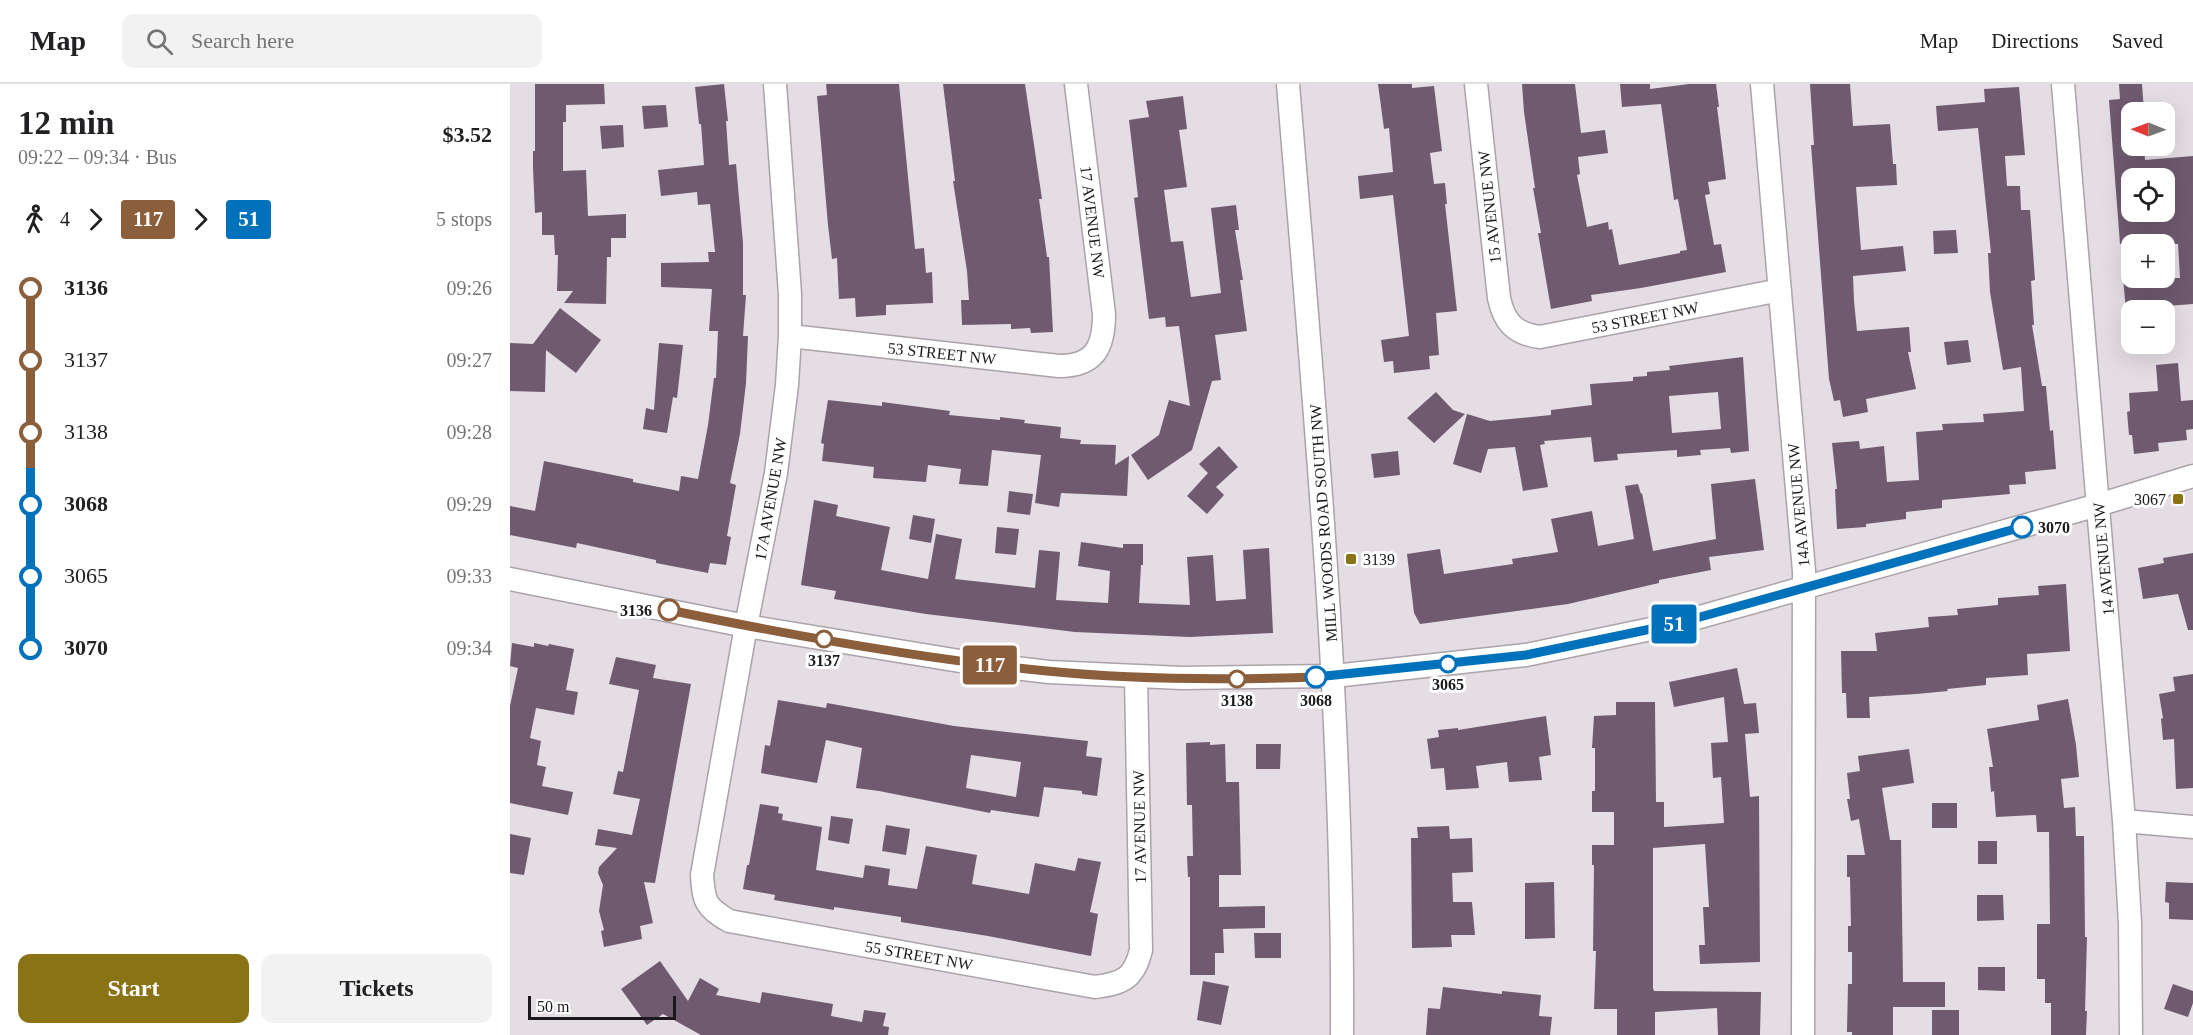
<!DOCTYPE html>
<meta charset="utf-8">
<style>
body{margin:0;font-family:Georgia,serif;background:#f2f2f2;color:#202124;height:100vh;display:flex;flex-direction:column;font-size:22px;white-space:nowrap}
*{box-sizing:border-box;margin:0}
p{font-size:20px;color:#757577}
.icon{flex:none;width:33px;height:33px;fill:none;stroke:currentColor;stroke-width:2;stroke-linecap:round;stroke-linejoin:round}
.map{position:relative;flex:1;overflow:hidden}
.drawer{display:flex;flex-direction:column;background:#fff;width:510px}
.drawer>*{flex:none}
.badge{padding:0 12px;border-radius:4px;font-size:21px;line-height:39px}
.needle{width:39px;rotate:271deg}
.buttons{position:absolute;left:1611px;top:18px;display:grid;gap:12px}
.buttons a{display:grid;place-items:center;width:54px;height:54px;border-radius:12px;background:#fff;box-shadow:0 6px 24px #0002;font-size:30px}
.scale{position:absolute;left:18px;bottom:15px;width:148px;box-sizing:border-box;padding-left:6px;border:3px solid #1c191c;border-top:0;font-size:16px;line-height:21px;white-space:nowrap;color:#1c191c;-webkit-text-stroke:4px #fff;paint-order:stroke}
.map>.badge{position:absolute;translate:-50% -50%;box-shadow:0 0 0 3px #fff}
.legs{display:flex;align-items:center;gap:9px;height:66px;padding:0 18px;font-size:20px}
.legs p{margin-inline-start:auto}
.overview{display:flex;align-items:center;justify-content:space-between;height:102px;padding:0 18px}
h1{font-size:33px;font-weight:800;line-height:45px}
.cta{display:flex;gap:12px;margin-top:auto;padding:12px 18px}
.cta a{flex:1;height:69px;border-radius:12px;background:#897315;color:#fff;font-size:24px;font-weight:800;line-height:69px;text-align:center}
.cta a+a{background:#f2f2f2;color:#202124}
ul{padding:0 18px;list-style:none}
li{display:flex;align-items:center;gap:21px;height:72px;font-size:22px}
li i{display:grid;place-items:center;width:9px;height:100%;margin:0 8px;background:currentColor}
li i::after{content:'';width:15px;height:15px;margin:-8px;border:4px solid;border-radius:50%;background:#fff}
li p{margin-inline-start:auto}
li:first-child i{background:linear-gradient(#0000 50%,currentColor 0)}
li:last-child i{background:linear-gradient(currentColor 50%,#0000 0)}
header{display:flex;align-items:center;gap:36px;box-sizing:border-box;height:84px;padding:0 30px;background:#fff;border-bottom:2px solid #e0e0e0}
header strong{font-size:28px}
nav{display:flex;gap:33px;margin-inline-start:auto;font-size:21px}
.search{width:420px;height:54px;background:#f2f2f2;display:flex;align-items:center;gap:15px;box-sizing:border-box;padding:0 21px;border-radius:12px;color:#757577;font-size:22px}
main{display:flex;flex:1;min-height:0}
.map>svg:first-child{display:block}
</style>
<header>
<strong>Map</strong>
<div class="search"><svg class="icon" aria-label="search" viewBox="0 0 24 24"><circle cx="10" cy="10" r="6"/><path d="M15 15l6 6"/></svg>Search here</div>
<nav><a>Map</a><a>Directions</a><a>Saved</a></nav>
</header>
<main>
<section class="drawer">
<div class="overview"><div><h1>12 min</h1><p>09:22 – 09:34 · Bus</p></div><b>$3.52</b></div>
<div class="legs"><svg class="icon" aria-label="walk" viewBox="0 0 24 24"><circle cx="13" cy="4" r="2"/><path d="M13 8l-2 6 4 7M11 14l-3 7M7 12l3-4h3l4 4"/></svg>4<svg class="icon" aria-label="forward" viewBox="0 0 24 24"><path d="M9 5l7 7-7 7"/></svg><b class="badge" style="background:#8b5e3c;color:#fff">117</b><svg class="icon" aria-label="forward" viewBox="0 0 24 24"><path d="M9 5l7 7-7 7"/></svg><b class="badge" style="background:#0072bc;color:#fff">51</b><p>5 stops</p></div>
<ul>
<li><i style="color:#8b5e3c"></i><b>3136</b><p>09:26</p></li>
<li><i style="color:#8b5e3c"></i><span>3137</span><p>09:27</p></li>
<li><i style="color:#8b5e3c"></i><span>3138</span><p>09:28</p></li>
<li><i style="color:#0072bc"></i><b>3068</b><p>09:29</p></li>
<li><i style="color:#0072bc"></i><span>3065</span><p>09:33</p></li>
<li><i style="color:#0072bc"></i><b>3070</b><p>09:34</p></li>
</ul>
<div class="cta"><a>Start</a><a>Tickets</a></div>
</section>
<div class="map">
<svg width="1683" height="951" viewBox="0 0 1683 951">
<rect width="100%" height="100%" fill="#e4dde4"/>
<path fill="#6f5a6f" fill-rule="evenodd" d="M25,0H94L95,20L56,21V38H53V87L76,86L78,132L116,130V154H101V173H97L96,220L54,219L63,207H47L48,171H45L44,151H32V128L25,129L23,84V67H25Z
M214,0L218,37H216L219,81L226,80L233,159V211H236L233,252H238L236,299L230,350L220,399L226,401L217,452L221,453L216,481L200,479L198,489L146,479V476L67,459L66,464L0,451V422L25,427L34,377L123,395V398L169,407L171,392L188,395L198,341L204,294H206L208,247H199L202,205L151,203V179L199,178L198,168H205L200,120L188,121L187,108L151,112L148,86L194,81L191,40H189L185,3Z
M316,0H389L405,165L414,164L416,189L422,188L423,219L376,221V231L346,233L345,214L329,215L327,174L322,175L318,141L307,12L317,11Z
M433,0H515L532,115H529L537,173H539L543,248L521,249L520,244L501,245V240L452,241L451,216H459L457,187L443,97H445Z
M868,0H902V4L924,2L932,67L920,69L924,100L935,99L937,120H935L947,227L926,229L929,271L919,272L920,285L884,289L883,277L874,278L871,256L899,252L883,111L850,115L848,92L883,88L879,44L874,45Z
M1012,0H1065L1071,49L1095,46L1098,69L1068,73L1070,90L1067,91L1077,143L1098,138L1099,146L1102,145L1109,181L1170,169V167L1177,166L1168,115L1164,116L1151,20L1112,23L1110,0H1140V5L1179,0H1206L1209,23H1207L1216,95L1198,98L1200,110L1195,111L1204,161L1211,160L1216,188L1131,204L1081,211L1082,217L1041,225L1028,149H1031L1023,104H1025L1014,28Z
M1300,0H1340L1343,42L1380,40L1383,80H1386L1387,101L1346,103L1351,166L1393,162L1396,187L1343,192L1344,217L1347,247L1399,243L1401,268H1398L1406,305L1356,315L1358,328L1333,333L1330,316L1324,317L1319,295L1301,61H1304Z
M1609,0H1632L1634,28H1622V62H1634L1635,76L1683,72V220L1643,223L1644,226H1616L1613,194H1670L1668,160H1610L1599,16L1610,15ZM1622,94H1663L1665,128H1622Z
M1509,3L1515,71L1495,72L1497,102H1510L1511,126H1520L1525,196L1521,197L1524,241H1522L1532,302H1536L1540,347L1543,346L1546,385L1515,388L1516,400L1499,401L1500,410L1432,416V424L1396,428V435L1356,440V443L1327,445L1325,405H1327L1322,359L1349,357L1350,365L1374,362L1377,398L1409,396L1406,348L1433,346L1432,340L1474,338L1473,330L1514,327L1511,283L1493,286L1480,208L1478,169H1481L1468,44L1428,47L1426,22L1475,18L1474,5Z
M673,12L677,45L669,46L677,103L654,106L661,158L673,157L681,213L711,209L701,124L726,121L729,146H725L733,196H730L737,247L705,251L711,296L702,297L682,366L638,396L621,371L649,351L659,316L680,322L669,242L656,243L655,233L639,235L624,114L628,113L619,36L639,33L636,17Z
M156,21L158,43L134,45L132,22Z
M113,41L114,63L92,65L90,42Z
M1446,146L1448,169L1424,170L1423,147Z
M50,224L91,256L66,289L36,266L35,308L0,307V259L23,260Z
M1458,256L1461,278L1437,281L1434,258Z
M149,259L173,261L167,314L163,313L157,349L133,345L136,324L144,326Z
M1233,273L1239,367L1221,369L1220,364L1190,366L1191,371L1167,373V366L1107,370L1108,376L1084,378L1081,353L1034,357L1035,360L1030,361L1038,403L1013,407L1005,363L978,365L971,389L943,380L957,330L980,337L1041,331V326L1082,321L1080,300L1123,297V293L1137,292V288L1160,286L1159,282ZM1208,308L1211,345L1162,349L1159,312Z
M1668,279L1671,317L1683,316V345L1676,346L1677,356L1648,359L1649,367L1624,370L1622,351H1619L1617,328L1620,327L1619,309L1648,307L1646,281Z
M926,308L943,326L955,330L924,359L897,334Z
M318,316L372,322V318L395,321L440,327L439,331L490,336V333L515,336L514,339L551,343L550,354L571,356L570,360L606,361L605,381L619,372L617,412L551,409L549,423L525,419L531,371L482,366L478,402L449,400L451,385L418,381L416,398L363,394L364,383L312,377L314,360L311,359Z
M709,362L728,383L706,403L714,411L697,430L677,412L698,389L689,380Z
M888,367L890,391L864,394L861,370Z
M1245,395L1254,466L1199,473L1201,486L1149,496V499L1058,520L910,540L904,529L897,470L930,465L934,490L1003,480L1002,475L1048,468L1041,435L1082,427L1088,462L1124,455L1115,402L1128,400L1131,410L1132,409L1143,467L1206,455L1201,400Z
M499,407L523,410L520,431L497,428Z
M304,416L328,421L326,432L380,443L371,486L418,495L426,450L452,455L445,495L525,504L529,466L550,468L546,516L598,519L600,487L568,482L571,458L613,464V460H633V481H631L629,519L680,521L677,473L703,471L706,517L736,515L733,466L759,464L763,549L680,553L565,548L416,530L324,515L326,507L291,501Z
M403,431L425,435L421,459L399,455Z
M487,443L509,445L506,471L485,469Z
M1683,469V546H1678L1668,510L1633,515L1628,484L1654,479L1653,474Z
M1556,500L1560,567L1517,570L1518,591L1476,594V601L1437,605L1438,607L1406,610L1359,613L1360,634H1337L1336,609H1332L1331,567H1367L1365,549L1419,543L1418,533L1448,531L1447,525L1488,521V514L1529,511L1528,502Z
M2,559L24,563V559L38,562L39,560L64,565L56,606L68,608L64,631L26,624L20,654L31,657L27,681L36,683L32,702L63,708L58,731L0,719V622L8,584L0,582Z
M106,573L146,581L143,594L181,600L145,799L134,798L143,839L130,842L132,855L94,863L91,847L94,846L89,827L93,801L88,789L89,783L107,764L85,761L88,745L122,751L130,715L103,710L108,687L113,688L129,606L99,600Z
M1227,584L1234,620L1246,619L1249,649L1235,650L1240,713L1249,712L1250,878L1190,880L1189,861H1195L1193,823H1199L1195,760L1143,764V904L1144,907L1251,908L1250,951H1208L1207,924L1145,928V951H1107V925H1084L1086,867H1083L1084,781H1082V761H1104V728H1082V707H1085V664H1082L1084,632L1106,631V618H1145L1146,718H1154V743L1214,739L1211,693L1203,694L1201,659L1218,658L1214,613L1164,623L1159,598Z
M1683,590V704L1666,705L1664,655L1653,656L1651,635L1653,634L1649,610L1665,607L1663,593Z
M1558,615L1566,661L1569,693L1551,695L1554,724L1565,723L1566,752H1574L1575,853H1577L1575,927H1577L1576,951H1541V919H1535V895H1527V840H1540L1539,748H1527L1526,731L1486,733L1484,707L1481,708L1479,683H1483L1477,645L1529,636L1527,621Z
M268,616L316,624L317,619L444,642L578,657L576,672L592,674L587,712L572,710V707L534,703L529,733L481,726L480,729L369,707L346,704L352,664L316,656L307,699L251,689L255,661L260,662ZM461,671L511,678L506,713L456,704Z
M1036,632L1041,671L1029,673L1032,696L999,698L997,678L966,682L969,704L936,706L934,684L921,685L917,655L929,653L928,646L948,644V646Z
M700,658V661L715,660L716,698H729L731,791H709V823L755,822V844L713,845L714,869H705V891H680V793H678L677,772H683L682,721H677L676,659Z
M746,660H771L770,685H746Z
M1399,665L1404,699L1372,704L1380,756H1391L1393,898H1435V923H1383V951H1342V948H1337L1338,900H1342V868H1338V842H1341L1340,793H1337V771H1355L1349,735L1341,737L1337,715H1340L1337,689L1350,687L1348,672Z
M1422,719H1447V744H1422Z
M250,720L269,723L268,729L273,730L272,736L312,743L306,786L353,794L355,781L380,785L378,801L407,805L416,762L467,771L462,800L519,810L525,779L565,787L568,774L591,778L580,828L588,830L581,872L478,852L391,838V833L324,823V826L264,816L265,811L233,805L237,781H239Z
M321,732L343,735L339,760L318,756Z
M376,741L400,745L396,771L372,767Z
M939,742L940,755L962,754L963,788L942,789L943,818H962L965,851H941L942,863L902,864L901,754H908L907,743Z
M0,750L21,754L14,791L0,789Z
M1468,757H1487V780H1468Z
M1044,798L1045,854L1015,855V799Z
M1656,798L1683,799V836L1659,835V819L1655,818Z
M1467,811H1493L1494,836L1467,837Z
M744,849H771V874H745Z
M150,877L178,917L190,894L209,905L206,911L250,919L252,908L323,920L321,932L352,938L354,926L376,929L373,942L379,943L378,951H191L153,930L137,941L111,905Z
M1468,883H1495V907L1468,906Z
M693,897L719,902L711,941L687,936Z
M1663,900L1683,907V919L1678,933L1654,925Z
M933,903L992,910V907L1031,911L1029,932L1042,933L1040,951H916L918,924L930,925Z
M1422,926H1449V951H1422Z"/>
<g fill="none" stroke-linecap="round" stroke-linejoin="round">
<g stroke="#aaa3aa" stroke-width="25">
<path id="minor" d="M265,0L280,210V252L277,301L266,389L236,542L192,791C194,819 195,822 219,837L585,903C613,899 624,895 631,866L626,592
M778,0C804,317 834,633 832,951
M966,0L989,214C994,238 1005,250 1030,253L1270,206
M1252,0L1294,487L1293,951
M1553,0L1614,737L1620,839L1621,951
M280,252L549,282C585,282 594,263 594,230L566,0
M0,495L236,542L462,579L539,588L672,594L824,592L1016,571L1165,540L1588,421L1683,392
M1614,737L1683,743"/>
</g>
<use href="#minor" stroke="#fff" stroke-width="22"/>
</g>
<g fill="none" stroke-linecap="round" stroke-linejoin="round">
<g stroke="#fff" stroke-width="14">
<path id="line-1" d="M159,526C284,552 410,575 537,587C626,596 717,596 806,593"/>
</g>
<g stroke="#fff" stroke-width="14">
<path id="line-2" d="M806,593L1016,571L1165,540L1512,443"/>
</g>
<use href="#line-1" stroke="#8b5e3c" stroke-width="9"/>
<use href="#line-2" stroke="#0072bc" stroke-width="9"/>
</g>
<g fill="#897315" stroke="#fff" stroke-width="2">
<rect x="1662" y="409" width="12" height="12" rx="3"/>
<rect x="835" y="469" width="12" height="12" rx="3"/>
</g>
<g fill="#fff" stroke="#0072bc" stroke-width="3">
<circle cx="1512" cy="443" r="10"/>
<circle cx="938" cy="580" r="8"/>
<circle cx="806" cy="593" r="10"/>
</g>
<g fill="#fff" stroke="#8b5e3c" stroke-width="3">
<circle cx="159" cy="526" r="10"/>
<circle cx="314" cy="555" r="8"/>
<circle cx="727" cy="595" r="8"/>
</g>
<g text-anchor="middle" stroke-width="6" stroke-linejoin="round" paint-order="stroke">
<g font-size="16" fill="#1c191c" stroke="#fff">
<text transform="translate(979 123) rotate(-96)" y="6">15 AVENUE NW</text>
<text transform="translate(583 138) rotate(83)" y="6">17 AVENUE NW</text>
<text transform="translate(1135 233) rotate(-11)" y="6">53 STREET NW</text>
<text transform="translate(432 269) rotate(6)" y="6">53 STREET NW</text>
<text transform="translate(260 415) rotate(-80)" y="6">17A AVENUE NW</text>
<text transform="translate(1288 421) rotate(-95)" y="6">14A AVENUE NW</text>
<text transform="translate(813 439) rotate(-94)" y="6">MILL WOODS ROAD SOUTH NW</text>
<text transform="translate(1593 475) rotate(-95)" y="6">14 AVENUE NW</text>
<text transform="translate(629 743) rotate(-91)" y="6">17 AVENUE NW</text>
<text transform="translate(409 871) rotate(10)" y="6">55 STREET NW</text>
</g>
<g font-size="16" fill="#1c191c" stroke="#fff" text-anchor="end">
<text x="1656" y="421">3067</text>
<text x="853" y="481" text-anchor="start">3139</text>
</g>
<g font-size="16" font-weight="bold" fill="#1c191c" stroke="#fff">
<text x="1528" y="449" text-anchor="start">3070</text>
<text x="142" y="532" text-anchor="end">3136</text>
<text x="314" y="582">3137</text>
<text x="938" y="606">3065</text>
<text x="727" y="622">3138</text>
<text x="806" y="622">3068</text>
</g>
</g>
</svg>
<div class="buttons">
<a><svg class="needle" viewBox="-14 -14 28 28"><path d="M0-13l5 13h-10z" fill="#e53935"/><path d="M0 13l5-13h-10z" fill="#757577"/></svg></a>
<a><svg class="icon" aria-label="locate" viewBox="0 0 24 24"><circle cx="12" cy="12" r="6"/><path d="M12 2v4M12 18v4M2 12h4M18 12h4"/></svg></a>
<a>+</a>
<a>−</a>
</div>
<div class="scale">50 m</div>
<b class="badge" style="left:480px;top:581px;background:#8b5e3c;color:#fff">117</b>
<b class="badge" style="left:1164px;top:540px;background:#0072bc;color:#fff">51</b>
</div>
</main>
